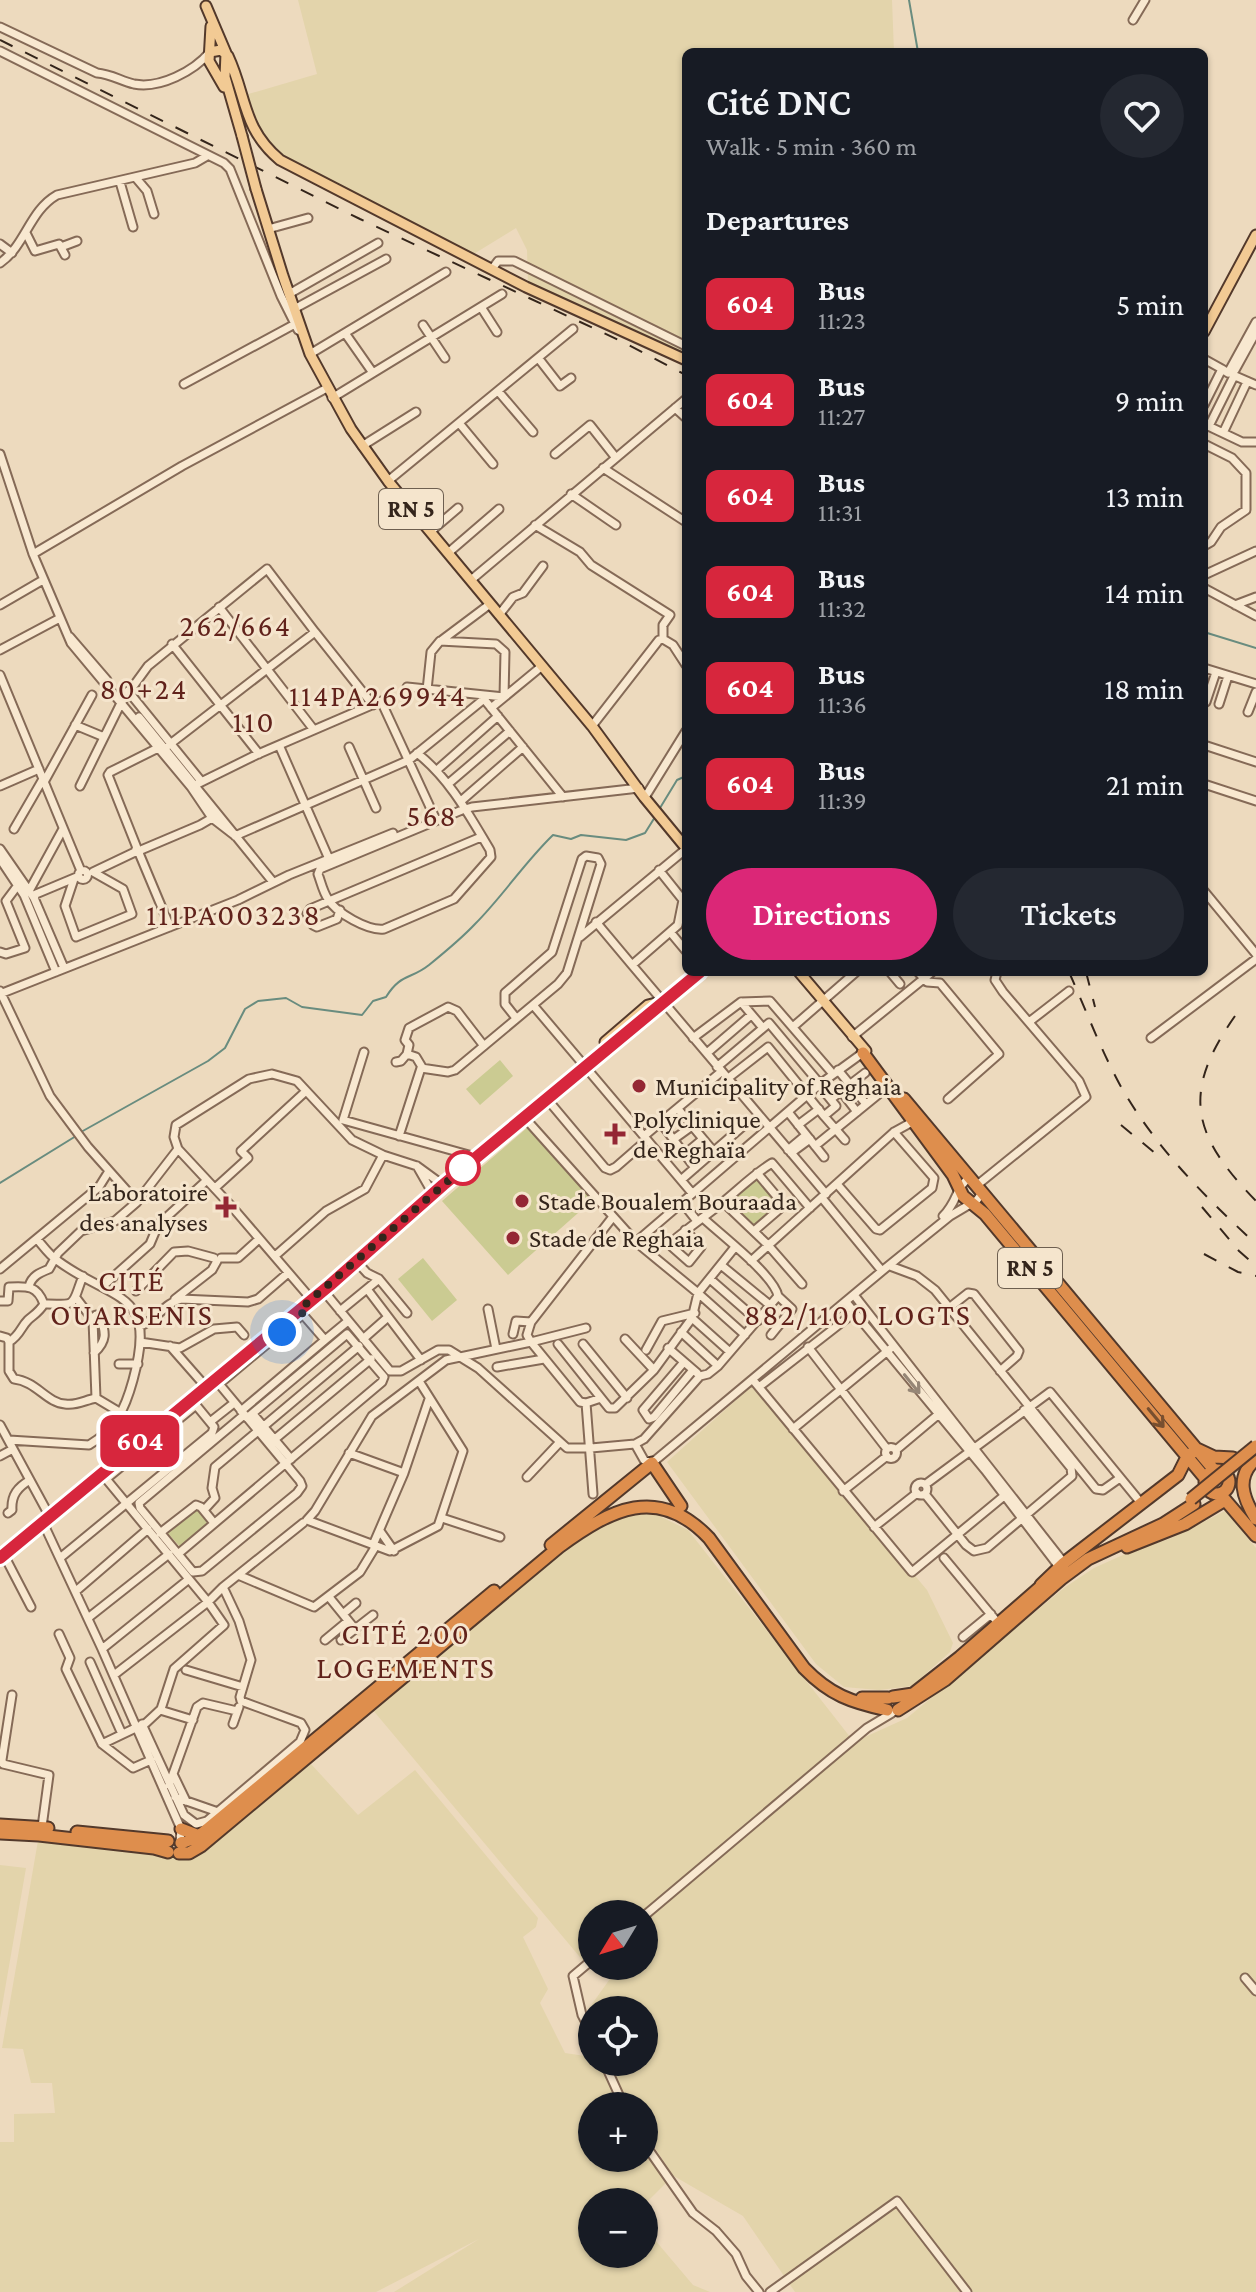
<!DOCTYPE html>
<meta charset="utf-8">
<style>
body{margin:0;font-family:"Crimson Pro",serif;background:#242831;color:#f1f3f6;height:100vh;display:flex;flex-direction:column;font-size:30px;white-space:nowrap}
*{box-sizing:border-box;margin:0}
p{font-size:26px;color:#9ea1a6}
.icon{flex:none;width:44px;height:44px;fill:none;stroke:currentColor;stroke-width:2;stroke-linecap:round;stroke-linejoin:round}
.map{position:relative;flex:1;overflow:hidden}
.drawer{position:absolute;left:682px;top:48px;width:526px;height:928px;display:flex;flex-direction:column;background:#171b24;border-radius:12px;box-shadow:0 2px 6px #0004}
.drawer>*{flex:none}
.badge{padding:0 16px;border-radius:12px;font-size:28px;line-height:52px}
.needle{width:52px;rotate:232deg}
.controls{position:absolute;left:578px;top:1900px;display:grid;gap:16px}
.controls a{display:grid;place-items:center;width:80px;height:80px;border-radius:50%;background:#171b24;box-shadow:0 2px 6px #0004;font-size:40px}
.you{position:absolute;width:40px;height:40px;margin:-20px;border:6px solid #fff;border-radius:50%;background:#1a73e8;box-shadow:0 0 0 12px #1a73e833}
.map>.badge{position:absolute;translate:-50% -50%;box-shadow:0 0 0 4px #fff}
h2{padding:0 24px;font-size:30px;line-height:72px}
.round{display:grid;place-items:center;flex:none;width:84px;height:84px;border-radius:42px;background:#242831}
.headline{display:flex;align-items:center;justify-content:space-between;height:136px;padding:0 24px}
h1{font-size:38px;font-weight:600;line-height:60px}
.action{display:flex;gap:16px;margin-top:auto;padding:16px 24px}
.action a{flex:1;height:92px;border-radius:48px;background:#db2777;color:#fff;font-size:32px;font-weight:600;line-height:92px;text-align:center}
.action a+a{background:#242831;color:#f1f3f6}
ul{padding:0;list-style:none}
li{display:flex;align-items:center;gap:24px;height:96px;padding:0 24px}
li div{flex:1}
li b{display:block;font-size:30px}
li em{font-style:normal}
li .badge{min-width:88px;font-weight:700;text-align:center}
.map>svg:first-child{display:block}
</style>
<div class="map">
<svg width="1256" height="2292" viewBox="0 0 1256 2292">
<rect width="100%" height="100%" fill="#eddabe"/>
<path fill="#e3d4ab" d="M298,0H892L894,52H686V354L528,284L527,250L516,228L472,255L283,157L259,134L245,95L317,74Z
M754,1384L927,1590L953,1643L950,1652L912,1686L879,1690L844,1687L816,1664L667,1462Z
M1225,1511L1256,1548V2292H795L743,2216L672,2175L644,2130V2106H629L625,2098L609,2062H644V2010H592V2023L587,2011L612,1976L607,1966H644V1914H592V1956L584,1962L372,1709L595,1527L619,1516L651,1512L688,1530L854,1742L907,1718L1064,1588L1094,1568L1134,1550L1169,1539Z
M311,1764L358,1815L415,1770L538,1918L536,1927L523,1937L548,1989L540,2003L565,2053L585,2056L592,2054V2062H601L620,2106H592V2158H644V2147L666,2183L644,2205V2202H592V2254H644V2227L693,2285L710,2292H394L479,2239L376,2292H0V2142H14V2114L55,2113L52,2083H31L23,2049L2,2048L39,1835L131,1846L184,1850L189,1856L198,1855Z
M0,1865L26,1868L0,2018Z"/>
<path fill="#cbcb92" d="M500,1060L513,1076L480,1105L466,1089Z
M528,1127L595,1198L508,1275L442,1201Z
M752,1175L779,1205L754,1227L724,1200Z
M423,1258L457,1300L432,1321L398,1279Z
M198,1504L213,1522L181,1548L166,1531Z"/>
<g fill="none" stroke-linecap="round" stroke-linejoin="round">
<path stroke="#698c7f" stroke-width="2" d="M909,0L918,52
M1204,632L1256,648
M660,808L677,780L686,776
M81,1132L208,1061L225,1048L245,1009L258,1001L286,998L302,1007L362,1015L373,1001L386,997C401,973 410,980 429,965C445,952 461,939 475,924C503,896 524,863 553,835L571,839L581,835L626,840L645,833L655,817
M0,1183L76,1136"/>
<g stroke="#856a57" stroke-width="11">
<path id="minor" d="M1133,20L1145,0
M0,27L97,73C111,74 121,81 134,84C160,89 194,71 210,52
M0,51L224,163L230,169L281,296L298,330
M136,178L147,191L154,214
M120,182L133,227
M268,229L308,218
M26,233L35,251L59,244L65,255
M0,244L12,253
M61,247L77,241
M0,263C26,245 29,211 57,195L195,163L207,156
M492,269L498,261H514L686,346
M289,294L378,243
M481,307L497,332
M294,309L386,259
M423,325L445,358
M345,333L373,373
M309,351L310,354L446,272
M539,359L560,386L571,378
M1204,359L1222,369L1204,405
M1222,369L1228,373L1256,322
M1235,370L1256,332
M1233,375L1256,385
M184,384L295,324
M498,391L533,432
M332,398L502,294
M675,408L686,418
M459,423L493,464
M1204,424L1242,442H1256
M1209,426L1234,376
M1223,433L1247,382
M1204,444L1232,458L1246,473V510L1221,527L1211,542L1204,546
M362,446L416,412
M0,454L33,554L71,643L191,787L212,818L234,835
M555,454L590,425L616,458
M603,468L686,522
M388,481L573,329
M571,494L616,525
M535,525L580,552L591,565L670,615L663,625V639
M430,532L458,508
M448,553L499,509
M33,554L182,466L327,388
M1204,575L1256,551
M471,580L686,399
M1204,588L1256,616
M0,605L43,580
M1235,605L1256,597
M219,607L314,730
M499,615L513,597L523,593L543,566
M70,637L107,680
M442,640L490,604
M172,644L259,754
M0,650L60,618
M1204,668L1256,684
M0,675L81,871
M407,687L504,697L505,652L496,644L440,641L431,652L427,690
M128,691L201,781
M1206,702L1216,672
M1219,704L1228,676
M491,708L542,666
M1248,712L1256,692
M139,717L273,882
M75,725L104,737
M592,726L659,640L663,639L673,645L686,665
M279,745L329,859
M1204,745L1256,762
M349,747L376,808
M165,748L315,632L373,705
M417,753C450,779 469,815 490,850L491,857L454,899L384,929C368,931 336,913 328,899C323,892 321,882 318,874L320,869L462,810L472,807L639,788
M437,770L498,716
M44,782L92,695
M448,784L510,731
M1204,784L1256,801
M0,786L39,769
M80,786L121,703L148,666L267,569L315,632
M191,787L256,755L381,701L436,820
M647,794L686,731
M461,801L523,747
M14,829L43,779
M235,836L409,760L484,699L563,797
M137,848L108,775L110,772L158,748
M0,849L34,898L64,968
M141,850L200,825L212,818
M139,853L170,927
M0,859L24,895L56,972
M659,870L683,900L678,925L632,965L826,1194
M78.5 875a4.5 4.5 0 1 1 9 0a4.5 4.5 0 1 1-9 0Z
M74,879L65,906L76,937L132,914L123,889L93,872L135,852L136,849L141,850L139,853L135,852
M29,891L63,829
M1204,891L1256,954
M34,898L36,894L79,876
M340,910L337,919L317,927L313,925L307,914L310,909L481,837
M596,922L632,965
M671,933L686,951
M580,937L686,849
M0,952L6,954L25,948L6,901L18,885
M890,972L900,984
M918,972L927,982L940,983L999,1054L948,1099
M0,991L50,1096L88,1147L137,1202
M0,994L238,900L289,875L393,833
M741,1002L763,1028
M533,1005L692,1193
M1029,1022L1069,991
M794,1026L856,972
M852,1037L932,972
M693,1038L741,1002L770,1001L833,1074
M1151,1038L1256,959
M364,1052L343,1120L476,1157
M707,1053L751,1015
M407,1054L409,1045L405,1040L409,1028L448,1007L457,1011L484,1046
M396,1062L401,1061L407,1054L416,1057L422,1067
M717,1067L769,1023L820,1084
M838,1070L866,1104
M727,1079L768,1047L824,1116L836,1106L819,1085
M841,1091L857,1112
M547,1099L605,1168L610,1170L616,1167L647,1140
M831,1099L865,1073
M678,1109L714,1152
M788,1112L824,1157
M824,1116L845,1140
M524,1117L636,1242L698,1293L745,1335
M661,1123L695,1168
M798,1125L819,1109
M399,1136L421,1068L448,1072L455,1070L558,984L567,973L601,864L598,858L586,856L582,859L552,952L505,993V1004L516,1018
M644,1136L721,1072
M674,1139L692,1126
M815,1146L880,1093
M788,1150L806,1135
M791,1153L810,1139
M685,1154L703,1139
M417,1166L433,1194
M681,1180L743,1126
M837,1184L876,1229L880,1230L932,1188L934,1178L894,1132
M976,1186L1086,1097L1079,1081L1003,992L995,980L997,972
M215,1188L248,1158L241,1151L305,1092
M822,1198L882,1271
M682,1202L697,1221
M723,1202L768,1245L802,1284
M943,1216C958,1202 956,1185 970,1178
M685,1230L701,1247L689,1262L672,1247L673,1241C689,1227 706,1216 723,1202C739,1189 754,1174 772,1163L810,1208
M754,1231L784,1205L757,1173
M636,1242L820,1084L864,1052
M275,1256L326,1211L365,1189L383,1155
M221,1258H238L259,1239
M751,1261L894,1132L914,1121
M357,1262L367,1273L379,1279L407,1313
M721,1265L771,1306
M890,1266L917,1276L935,1290L1096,1489L1103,1490L1120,1478
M0,1269L99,1187L109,1171
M710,1279L758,1321
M29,1286C32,1276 39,1273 49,1269L58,1253L81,1231L115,1221L137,1202L178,1149
M102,1287L150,1244L158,1225L207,1180
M367,1289L421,1360
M323,1290L390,1371H401L438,1350H449L478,1368L567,1448H591L635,1444L644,1439L700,1376L708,1374L718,1366L778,1296C774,1275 720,1234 703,1218
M136,1291L174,1252L188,1251L214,1258
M854,1295L1064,1563
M77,1299L93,1320
M175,1299L212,1270L217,1261
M312,1300L233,1208L178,1149L174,1137L176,1125L249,1079L272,1074L297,1081L352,1140L383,1155L417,1166L443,1185
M0,1301H8L9,1287C27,1286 37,1285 44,1304C39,1312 35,1314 28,1320C20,1328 21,1334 9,1342
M846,1302L985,1470L1059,1567
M44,1304C79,1305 71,1306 83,1276
M949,1308L968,1293L974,1294L1019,1351L1017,1356L1000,1371
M488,1309L496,1349
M340,1311L379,1279
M692,1318L730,1352
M140,1326C156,1321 164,1303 181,1299L248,1302L258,1299L288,1273
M586,1328L531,1342L580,1402L586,1403L601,1398L609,1408H615L654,1370L692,1318L698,1293L735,1247
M681,1332L718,1366
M513,1334L516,1321L531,1322
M771,1335L792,1309L778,1296
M0,1336L7,1338L9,1342V1371L14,1379C36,1381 47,1403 65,1404C77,1406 85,1400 96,1398L121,1413
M363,1339L388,1317
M625,1339L654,1370
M325,1340L348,1321
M140,1342L180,1348L214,1329L237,1327L244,1335
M558,1344L601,1398
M583,1344L627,1398
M170,1346L206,1387
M808,1347L887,1449
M668,1348L697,1373
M646,1350L662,1321L695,1313
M94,1353C107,1341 106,1333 100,1316L96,1315L93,1320L96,1398
M684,1362L643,1410L649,1419L654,1417L693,1370
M119,1364H138
M497,1367L544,1359
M215,1379L300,1481L302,1486L297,1493L202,1571L193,1572L140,1508L139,1503L244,1415
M753,1380L912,1572L1004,1496
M419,1381L463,1451L438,1526L390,1551L307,1520L315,1511L372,1416L446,1360L531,1342L527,1335L531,1322L612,1218
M219,1384L303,1314
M759,1387L855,1312
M586,1403L593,1494
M241,1411L325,1340L299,1310
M253,1414L291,1459
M210,1422L234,1403
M0,1425L50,1517
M264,1426L359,1346
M793,1429L890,1349
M275,1439L371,1359
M9,1440L89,1445C116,1429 125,1409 133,1380C158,1289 115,1303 58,1261C50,1256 43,1246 37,1239
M635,1444L644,1460L652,1463L882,1271L950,1216L977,1200L982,1193
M885.5 1453a5.5 5.5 0 1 1 11 0a5.5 5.5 0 1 1-11 0Z
M896,1450L940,1413
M349,1453L404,1473
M0,1456L13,1449
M527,1477L560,1442
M106,1479L196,1405
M915 1489a6 6 0 1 1 12 0a6 6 0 1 1-12 0Z
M926,1484L1050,1392L1141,1503
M843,1491L887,1456
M925,1494L966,1545L974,1551L987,1548L1072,1476L1071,1468L1024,1410
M204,1510L215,1498L212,1488L215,1467L258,1431
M8,1513L12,1510C11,1495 18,1487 30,1480
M442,1518L500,1537
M46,1521V1529L102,1649L181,1829L180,1842
M874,1527L917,1493
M380,1531L394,1551
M160,1533L196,1505L201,1507L214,1523
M373,1545L404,1473L429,1399
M178,1554L382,1382L384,1377L347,1334L247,1418
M4,1555L31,1607
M60,1558L212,1433L214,1427L191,1399
M944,1558L998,1623
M238,1575L314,1607L360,1572L374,1549
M76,1591L148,1529
M329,1597L355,1629
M343,1614L356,1603
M88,1618L169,1554
M59,1634L70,1658L66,1669L102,1744L146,1723L161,1709L174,1669L224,1625L208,1602L102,1474
M963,1637L991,1614
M325,1640L348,1621
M341,1640L373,1615
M102,1649L189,1579
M90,1662L122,1734
M186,1670L243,1687
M114,1675L208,1602L223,1587
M12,1695L2,1760L3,1764L49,1775L42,1827
M160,1710L193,1720
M142,1724L184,1815L196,1824L207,1821L300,1742L305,1730L301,1723L241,1701L240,1697L251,1660L239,1621L223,1587L303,1523
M233,1724L239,1707
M102,1744L133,1768L151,1760
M173,1774L186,1801
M169,1785L197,1707L203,1703L237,1711
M175,1797L218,1812
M644,1916L867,1728L892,1713
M592,1960L573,1976L582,2015L592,2034
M1245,1978L1256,1991
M604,2062L624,2106
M644,2143L693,2213L716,2231L736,2254L746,2276L759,2292
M770,2292L897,2201L967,2292"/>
</g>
<g stroke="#53392b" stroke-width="13">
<path id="major" d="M206,6L226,53L225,77L242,136
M211,26L209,61L224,87
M210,52L221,50L228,56C247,97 242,128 280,160L526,287L686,360
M256,189L283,276L310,354L351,429L388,481L592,726L644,797L686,848
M1204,332L1256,235
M799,972L866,1051
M605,1042L648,1005L660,1002
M0,1558L330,1285L443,1185L700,972"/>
</g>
<g stroke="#53392b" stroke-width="15">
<path id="highway" d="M863,1053L953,1175L963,1196L985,1214L1205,1478
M904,1099L1214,1470
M1256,1459C1235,1477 1243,1498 1256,1519
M1205 1482a12 12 0 1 1 24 0a12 12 0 1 1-24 0Z
M1221,1495L1256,1536
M551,1545L652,1463L681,1506
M1127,1547L1185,1524L1225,1500
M1041,1585L1064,1563L1178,1475L1187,1457L1197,1449L1214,1457L1233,1458
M893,1697L913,1694L960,1657L1045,1583
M862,1698H888
M898,1710L945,1680L1061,1579L1088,1559L1163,1524L1194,1504
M0,1825L48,1828
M181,1829L199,1836
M77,1832L168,1841
M0,1833L39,1835L154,1848L168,1852
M181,1843L199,1836L494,1591
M179,1853H189L201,1846L559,1547C611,1509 658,1484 709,1538L804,1668C830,1695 851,1702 887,1710"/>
</g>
<use href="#minor" stroke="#f8e8d0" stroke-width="7"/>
<use href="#major" stroke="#f2ca94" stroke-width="9"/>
<use href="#highway" stroke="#de8e4d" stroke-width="11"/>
<path stroke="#34251b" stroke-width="2" stroke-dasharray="14 14" stroke-linecap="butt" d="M0,40L360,219L623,342L686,375
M1069,972C1086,1010 1100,1048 1120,1085C1155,1147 1204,1196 1256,1244
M1086,972L1095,1007
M1235,1016C1180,1094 1193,1136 1256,1201
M1121,1125L1161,1158
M1202,1207L1239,1251L1256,1266
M1204,1254L1238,1272L1256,1276"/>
<g stroke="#53392b" stroke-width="13" stroke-linecap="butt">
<path id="major-bridge" d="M242,136L256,189"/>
</g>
<g stroke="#53392b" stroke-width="15" stroke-linecap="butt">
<path id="highway-bridge" d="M1191,1499L1256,1446"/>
</g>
<use href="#major-bridge" stroke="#f2ca94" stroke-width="9"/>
<use href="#highway-bridge" stroke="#de8e4d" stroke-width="11"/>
</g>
<defs><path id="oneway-shaft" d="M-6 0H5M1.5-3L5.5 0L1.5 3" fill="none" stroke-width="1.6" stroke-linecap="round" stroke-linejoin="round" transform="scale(2)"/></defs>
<use stroke="#968676" href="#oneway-shaft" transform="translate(912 1384) rotate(51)"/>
<use stroke="#784f2f" href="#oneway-shaft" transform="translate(1156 1418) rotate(50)"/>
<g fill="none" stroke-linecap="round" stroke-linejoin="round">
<g stroke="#fff" stroke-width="18">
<path id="line" d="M0,1558L330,1285L443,1185L700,972"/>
</g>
<use href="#line" stroke="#d7263d" stroke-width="12"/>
<path stroke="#34251b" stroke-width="8" stroke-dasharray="0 14.4" d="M282,1332L303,1314L299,1310L463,1168"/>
</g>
<g fill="#942734" stroke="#f5e5cd" stroke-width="3">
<circle cx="639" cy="1086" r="8"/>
<path d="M611 1122h8v8h8v8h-8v8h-8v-8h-8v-8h8z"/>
<circle cx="522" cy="1201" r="8"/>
<path d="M222 1195h8v8h8v8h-8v8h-8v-8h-8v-8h8z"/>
<circle cx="513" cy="1238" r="8"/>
</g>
<circle fill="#fff" stroke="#d7263d" stroke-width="4" cx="463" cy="1168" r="16"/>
<g text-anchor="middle" stroke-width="6" stroke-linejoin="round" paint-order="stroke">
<g fill="#f5e5cd" stroke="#6e5f50" stroke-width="2">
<rect x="379" y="489" width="64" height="40" rx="6"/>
<rect x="998" y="1248" width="64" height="40" rx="6"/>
</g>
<g font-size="24" font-weight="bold" fill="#34251b">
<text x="411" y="517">RN 5</text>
<text x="1030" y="1276">RN 5</text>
</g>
<g font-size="26" fill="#34251b" stroke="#f5e5cd" text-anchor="start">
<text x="655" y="1095">Municipality of Reghaia</text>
<text x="633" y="1128">Polyclinique<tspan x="633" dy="30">de Reghaïa</tspan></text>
<text x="208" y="1201" text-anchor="end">Laboratoire<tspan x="208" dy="30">des analyses</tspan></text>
<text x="538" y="1210">Stade Boualem Bouraada</text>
<text x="529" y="1247">Stade de Reghaia</text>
</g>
<g font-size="30" letter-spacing="2" fill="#61221b" stroke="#f5e5cd">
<text x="236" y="636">262/664</text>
<text x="144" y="699">80+24</text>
<text x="378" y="706">114PA269944</text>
<text x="254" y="732">110</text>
<text x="432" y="826">568</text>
<text x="234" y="925">111PA003238</text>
<text x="132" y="1291">CITÉ<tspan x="132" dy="34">OUARSENIS</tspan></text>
<text x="858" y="1325">882/1100 LOGTS</text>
<text x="406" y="1644">CITÉ 200<tspan x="406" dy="34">LOGEMENTS</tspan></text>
</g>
</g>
</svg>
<div class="controls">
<a><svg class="needle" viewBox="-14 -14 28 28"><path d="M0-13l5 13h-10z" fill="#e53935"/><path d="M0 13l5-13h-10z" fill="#9ea1a6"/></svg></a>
<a><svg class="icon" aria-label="locate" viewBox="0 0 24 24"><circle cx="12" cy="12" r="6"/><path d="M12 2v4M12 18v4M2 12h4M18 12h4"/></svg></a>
<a>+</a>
<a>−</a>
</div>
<div class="you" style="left:282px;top:1332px"></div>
<b class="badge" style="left:140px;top:1441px;background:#d7263d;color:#fff">604</b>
<section class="drawer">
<div class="headline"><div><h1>Cité DNC</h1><p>Walk · 5 min · 360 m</p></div><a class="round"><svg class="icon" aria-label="heart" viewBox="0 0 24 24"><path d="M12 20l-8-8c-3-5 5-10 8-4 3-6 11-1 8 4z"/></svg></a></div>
<h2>Departures</h2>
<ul>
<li><span class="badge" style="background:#d7263d;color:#fff">604</span><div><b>Bus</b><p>11:23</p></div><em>5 min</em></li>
<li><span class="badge" style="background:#d7263d;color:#fff">604</span><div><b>Bus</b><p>11:27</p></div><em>9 min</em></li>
<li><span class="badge" style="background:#d7263d;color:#fff">604</span><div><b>Bus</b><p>11:31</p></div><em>13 min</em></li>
<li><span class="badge" style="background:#d7263d;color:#fff">604</span><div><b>Bus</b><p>11:32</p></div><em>14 min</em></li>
<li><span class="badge" style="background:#d7263d;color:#fff">604</span><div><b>Bus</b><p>11:36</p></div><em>18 min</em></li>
<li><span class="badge" style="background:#d7263d;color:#fff">604</span><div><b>Bus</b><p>11:39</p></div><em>21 min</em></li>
</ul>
<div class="action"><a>Directions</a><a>Tickets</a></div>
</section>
</div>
